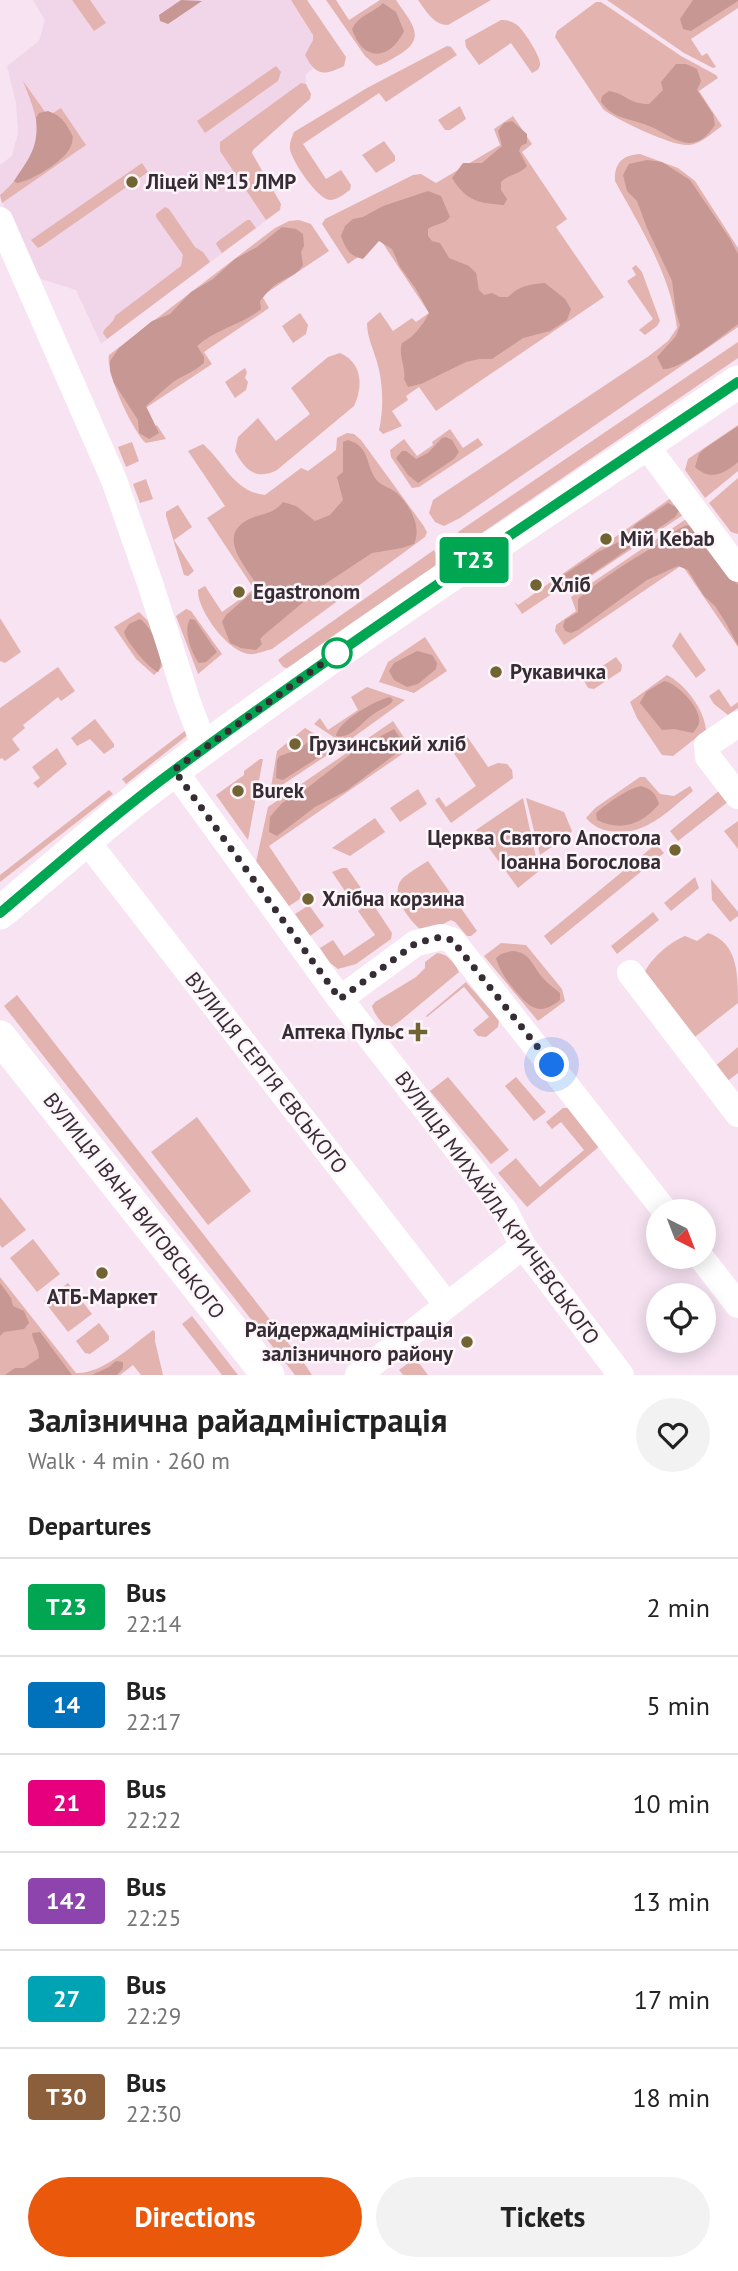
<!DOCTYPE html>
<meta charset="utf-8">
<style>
body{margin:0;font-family:"PT Sans",sans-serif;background:#f2f2f2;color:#222;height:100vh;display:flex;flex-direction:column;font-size:26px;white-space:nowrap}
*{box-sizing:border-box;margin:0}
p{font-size:23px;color:#767676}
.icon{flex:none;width:38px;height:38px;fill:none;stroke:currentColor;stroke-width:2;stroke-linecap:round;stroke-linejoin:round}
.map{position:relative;height:1375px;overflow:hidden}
.panel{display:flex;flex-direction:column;background:#fff;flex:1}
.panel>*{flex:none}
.badge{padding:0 14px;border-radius:5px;font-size:24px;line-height:46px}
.needle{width:46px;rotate:138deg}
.fabs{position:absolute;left:646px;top:1199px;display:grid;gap:14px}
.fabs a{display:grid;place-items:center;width:70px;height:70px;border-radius:50%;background:#fff;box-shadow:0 4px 18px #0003;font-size:35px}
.you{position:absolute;width:35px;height:35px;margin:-18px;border:5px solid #fff;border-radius:50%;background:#1a73e8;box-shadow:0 0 0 10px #1a73e833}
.map>.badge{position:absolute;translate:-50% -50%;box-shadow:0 0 0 4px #fff}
h2{padding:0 28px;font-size:26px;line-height:63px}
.round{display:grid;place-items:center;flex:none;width:74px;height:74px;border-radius:37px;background:#f2f2f2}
.summary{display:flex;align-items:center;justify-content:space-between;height:119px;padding:0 28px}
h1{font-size:33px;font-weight:700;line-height:52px}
.action{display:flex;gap:14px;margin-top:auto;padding:14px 28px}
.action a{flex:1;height:80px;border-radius:42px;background:#ea580c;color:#fff;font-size:28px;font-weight:700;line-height:80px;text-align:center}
.action a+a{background:#f2f2f2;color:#222}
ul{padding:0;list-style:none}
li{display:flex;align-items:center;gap:21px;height:98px;padding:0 28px;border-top:2px solid #e0e0e0}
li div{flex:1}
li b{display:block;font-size:26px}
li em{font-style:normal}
li .badge{min-width:77px;font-weight:700;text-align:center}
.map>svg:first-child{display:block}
</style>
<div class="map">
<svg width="738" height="1375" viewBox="0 0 738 1375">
<rect width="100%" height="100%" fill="#f7e3f2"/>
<path fill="#f1d6ea" d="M33,0H301L335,52L306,74V84L311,94L247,151L280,210L101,344L76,290L41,279L27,257L0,198V165L12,156L18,133L16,103L7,66L39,41L45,20Z"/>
<path fill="#e3b3b0" d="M72,0H90L106,23L94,31Z
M291,0H307L346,57L344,66C324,76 316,76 305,55L313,40V35Z
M326,0H336L349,20L380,0H396C411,23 429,38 397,56C390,60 384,64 376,66L365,56Z
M418,0H491L448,25C434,25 426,11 418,0Z
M607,0H738V8L691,39L702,56L707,53L716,67L713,68L684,53Z
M596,2H601L681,56L716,75L718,78L699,91L722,126C713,132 701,144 689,145C674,147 616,120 603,109L555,37L557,31Z
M501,20C507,20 512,21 517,25C523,29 542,58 540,65C539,70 536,71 532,73L511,43L479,65L466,47L465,40Z
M447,46L451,47L457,55L386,102L379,93L303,144L326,179L341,170L351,185L350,190C344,194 337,200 330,200C318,200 291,160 290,149C289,143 292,137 294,132L367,88Z
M276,66L281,72L278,81L205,133L197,121Z
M23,81L48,116L61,108L86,145L2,203L0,195C16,182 36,156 37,134C38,116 29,97 23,81Z
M301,83L306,84L311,94L310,99L253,150L252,153L281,204L280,210L266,220L220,151V142Z
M460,106L466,119L450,130H445L438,120Z
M513,116L532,144L522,152L567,219L556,227L604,297L436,411L419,387L406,396L408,400L392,411L402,426L383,434L379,430C384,409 383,382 377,362C373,348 367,337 367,323L380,312L393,331L412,318L416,322L429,313L380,239L368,250L348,264L322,224L325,219L413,175L421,174L436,183L500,145L494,129Z
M384,141L395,156V161L376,173L362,155Z
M640,154L678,168L695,181L738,248V327L460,518L444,526L435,522L429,513L433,500L649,356L668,341L677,328C671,275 640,227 615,181C614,163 623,155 640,154Z
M142,163L148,172L42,246L38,248L31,240Z
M165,207L169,209L195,247L203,252L210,262L107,339L103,333C105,326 113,324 115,316L181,266L183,255L156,217V214Z
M247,220H250L256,228L222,253L216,244L217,242Z
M299,220L311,224L329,251L262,296L269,308L204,352L212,364L141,411L153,428L157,425L166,439L146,443C133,432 105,372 109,355L275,228L289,221Z
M636,265L642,272L660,321L657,326L645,335L639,330L653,319L627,281L636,275L632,268Z
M300,313L308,325L306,334L293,343L282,326Z
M738,342V358L470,541L462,538L458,532Z
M340,353C363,363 363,387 354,406L277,470C256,481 245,470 235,451L238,437L258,418L276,441L310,414L291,388L328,357Z
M245,368L247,372L245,378L248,382L246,390L235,398L225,382Z
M738,425V471L705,498L685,470L688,459Z
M450,429L463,448L478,438L483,445L419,487L412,488L391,457L390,450L404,439L417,456L433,445L432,442Z
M347,433L354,434L361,440L423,525L427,532L425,537L272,649C266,650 256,655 249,654C228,652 197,610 198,590L205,586L222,612L254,589L207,518L225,506L188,451L203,444C224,462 234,492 265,495L301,468L308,471L336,450L337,438Z
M132,442L139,461L126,467L118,447Z
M738,478V534L731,532L709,503Z
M146,479L153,499L140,503L133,484Z
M671,498L686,513L564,594L559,589L522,614L514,602L518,605Z
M178,505L192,527L174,540L194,571L188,576L184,575L166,516V512Z
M689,517L738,581V647L682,565L564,645L555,631L556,625L576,611L571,597Z
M434,550L440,563L289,669L283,667L278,660L283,656Z
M186,609L191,611L222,654L198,674L176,616Z
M139,612L148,621L163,666L154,675L136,659L114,627Z
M0,618L21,652L5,663L0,661Z
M680,632L706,670L696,678L672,646Z
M425,637L447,671L414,693L379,682L388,662Z
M616,657L622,665L621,671L594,689L588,688L583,679Z
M58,667L75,691L61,701L58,697L23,725L25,728L12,739L20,750L5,761L2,758L0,759V708Z
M667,675C686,685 704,709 706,730L673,756L662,755L637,718L630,702Z
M367,687L405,700L344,744L314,724L320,718L328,730L358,710L351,697Z
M719,689L731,707L738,702V708L728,715L714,704L709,696Z
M95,719L114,744V747L104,754L90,739L77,746L71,738Z
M393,721L411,748L269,846L303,897L289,906L256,862L268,807Z
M305,728L338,748L270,793L277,751Z
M186,730L189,734L126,784L122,779Z
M466,735L488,767L498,763L507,764L512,770L513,778L451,823L435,800L439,797L446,807L476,786L449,746Z
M57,748L67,764L38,788L33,783L40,778L32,767Z
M260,759H263L248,840L216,795L244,775V771Z
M640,777H645L660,794L674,796L690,786L693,791C669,810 644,838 610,831C601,830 593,826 586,818L595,808Z
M418,789L427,804L400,822L390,808Z
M109,790L113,794L0,882V875Z
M720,790L729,801L678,841L670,831Z
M523,798L539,871L518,888L476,830Z
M526,798L564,812L572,831L569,835L540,855Z
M375,818L385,832L350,856L332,848Z
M738,821V849L724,831Z
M656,844L664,853L551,945L544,936Z
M428,861L477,931L471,936H467L455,922L451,920L435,928L421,930C408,919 387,892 404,877C411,871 420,866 428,861Z
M342,868H347L361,888L349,897L332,872Z
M695,877L699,888L671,911L664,903Z
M711,879L738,912V916L730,922L712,900Z
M371,901L392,933L391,939L356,964L338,969L330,963L320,948L333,940L344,956L375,935L358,911Z
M309,905L324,926L310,936L295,914Z
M653,912L659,920L617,954L611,946Z
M708,933C738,943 738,974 738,1003L691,1040L644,974C650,959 670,942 685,936L697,941Z
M501,943L526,945L562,989L565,1001L538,1021L484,956Z
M437,953C448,954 454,962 459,972L400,1021L390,1028C382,1025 374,1014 372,1006L375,1002L416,977L425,968V962Z
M466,982L499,1020L498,1027L486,1037L478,1036L473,1030L489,1017L464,987L427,1017L426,1016Z
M17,995L306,1366L312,1375H295L4,1006Z
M738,1047V1073L726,1082L714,1067Z
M448,1077L509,1150L491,1164L430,1091Z
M516,1077L546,1112L534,1121L505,1086Z
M563,1108H569L601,1145L527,1207L498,1173L516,1158L540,1187L584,1150L561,1122L552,1129L546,1122Z
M197,1117L251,1191L208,1225L151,1152Z
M0,1197L26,1230L2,1248L0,1245Z
M33,1239L60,1274L37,1292L10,1258Z
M0,1277L76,1373C101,1375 133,1345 153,1330L155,1332V1341L163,1375H141L133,1365L120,1375H0Z
M68,1283L92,1314L68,1332L44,1301Z
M192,1316L238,1375H222L182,1324Z
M99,1323L109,1336V1340L90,1354L85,1353L76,1341Z
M415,1358L428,1375H403L399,1370Z"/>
<path fill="#c79794" d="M181,0L202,1L168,24L160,21L159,15Z
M693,0H738V1L691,31L683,29L680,19Z
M383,3L396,12L404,31C390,61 362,62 352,29C359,15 373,13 383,3Z
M676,64H686L697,69L701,81L697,90L713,114L715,125C691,161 671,133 644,124C626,118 613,118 601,102L602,96L609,91C627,94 628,104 649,104L663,90L661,82Z
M48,111C62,116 67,124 73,137C72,141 72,145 70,148C63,162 31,181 17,183L14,181C30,157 39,147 36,118L39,113Z
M512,121L527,134V143L521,146L519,151L527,166C519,175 509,174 501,182V190L507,199L504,205C479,203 467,202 452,178L463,163H482L502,146L498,131L504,123Z
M647,160L662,162L690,180L730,239L738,254V324C723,335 680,371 663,369L657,357L676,336L680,325L676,312L672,281L647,228L637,201L627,191L623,175L629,164Z
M428,191L441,196L450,217C444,225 436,223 428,229V236L432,241L440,243L449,258L469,266L476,273L479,290L484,295L492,293L500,297H508C519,286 530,284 545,283L565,299L571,309L567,320L550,331L523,338L492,359H479L466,362L421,384L408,387L404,379C406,366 398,357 402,343C415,336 422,326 429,313L416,289L400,267L392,249L379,241L363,259C349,256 346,249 341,236L345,226L353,219L363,217L383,206Z
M282,227L296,229L303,234L304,246L301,252L303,265C296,276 289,276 278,283C271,287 266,294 260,301L261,309C242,325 216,329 197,346L204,357V363C194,372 184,375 173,382C163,390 155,398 146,406L159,433L149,439L139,433L138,420L114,383L110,371V361L119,348L152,321L170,314L191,292L213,279L235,259L257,247Z
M738,426V462C724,474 710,481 695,467L699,454L704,449Z
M446,437L452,440L459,452L454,459L418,483L408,475L396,458L402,451H406L416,459L428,453L442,438Z
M348,440C370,447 365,462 375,478C381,487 391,487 398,494C410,506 422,527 414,544L402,548L372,553L325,584L264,635L260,639L262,644L256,650L241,648L230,643L222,622L226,615L257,588V585C243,563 214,533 254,517C266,513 274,513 283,502L296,506L315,521L330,515L343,500L337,477L343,472V442Z
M668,503L678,508L679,511L675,517L583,580L566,588L558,584L559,578L598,552L621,541L636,524Z
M688,525L692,528L738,585V646L726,623L715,606L704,596L688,570L678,566L647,580L578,630L571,633L565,631L563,626L565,620L578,612V599C602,578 628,562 655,546C667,539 674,529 688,525Z
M140,619C152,627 167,659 158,672C148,668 126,641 124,632L129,624Z
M190,619L195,620L217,652L206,662L199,663C191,653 183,630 190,619Z
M417,651L432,655L437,663L436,669L418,684L407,687L394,680L389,671L394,663Z
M664,681C677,683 702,708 699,723C698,727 695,730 693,733L674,729L662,730L640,703L646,692Z
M390,697L393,700L391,703C385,708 377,711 371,716C360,724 351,739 336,736C338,721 376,700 390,697Z
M394,729L404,743L401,750L346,791L315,807L277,836L269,832L270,817L282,803L306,789L357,749Z
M314,738L327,745L330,750L283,780L276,778L277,760L280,756L297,750Z
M641,786C652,789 656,794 659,804C643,824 621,832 597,820L596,813C609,802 625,790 641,786Z
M512,951C530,952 532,965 542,977C547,983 554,988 560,993V1000C538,1018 528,1006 513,988C505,978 500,971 496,958L501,954Z
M0,1283L11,1298L13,1306L24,1311L29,1323L24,1329L4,1332L0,1336Z
M40,1332L72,1375H5L15,1368H24L39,1358C39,1347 33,1342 32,1333Z
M116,1361L123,1362V1368L117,1375H92L109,1367Z"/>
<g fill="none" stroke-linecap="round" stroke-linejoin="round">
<path stroke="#fff" stroke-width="26" d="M0,220L114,480L150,583L187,700L205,748
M645,444L738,569
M738,724L707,745L708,757L738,796
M174,770L340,999L505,1211L523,1246L621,1375
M86,840L447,1305
M630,973L738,1114
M340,999L416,943L441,937L452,940L665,1211
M700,1256L738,1305
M358,1375L523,1246"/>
<path stroke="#fff" stroke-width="33" d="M0,913C58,864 115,814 176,769C359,633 550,509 738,382
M0,1037L268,1375"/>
</g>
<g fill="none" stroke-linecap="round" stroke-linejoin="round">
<g stroke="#fff" stroke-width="16">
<path id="line" d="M0,913C58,864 115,814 176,769C359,634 550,509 738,382"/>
</g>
<use href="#line" stroke="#00a651" stroke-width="10"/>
<path stroke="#352d33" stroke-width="7" stroke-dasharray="0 12.6" d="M337,653L344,648L174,770L340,999L416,943L441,937L452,940L552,1065"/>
</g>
<g fill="#726432" stroke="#fdf5fa" stroke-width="2.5">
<circle cx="132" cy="182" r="7"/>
<circle cx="606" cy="539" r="7"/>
<circle cx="536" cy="585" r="7"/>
<circle cx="239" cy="592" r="7"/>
<circle cx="496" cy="672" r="7"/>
<circle cx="295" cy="744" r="7"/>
<circle cx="238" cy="791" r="7"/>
<circle cx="675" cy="850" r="7"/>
<circle cx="308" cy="899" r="7"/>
<path d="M414.5 1021.5h7v7h7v7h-7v7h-7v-7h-7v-7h7z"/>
<circle cx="102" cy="1273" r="7"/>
<circle cx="467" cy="1342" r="7"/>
</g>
<circle fill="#fff" stroke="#00a651" stroke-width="3.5" cx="337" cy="653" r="14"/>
<g text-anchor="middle" stroke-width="5" stroke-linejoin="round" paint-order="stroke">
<g font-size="21" font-weight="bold" fill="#352d33" stroke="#fdf5fa" text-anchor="start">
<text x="146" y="189">Ліцей №15 ЛМР</text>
<text x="620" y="546">Мій Kebab</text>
<text x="550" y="592">Хліб</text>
<text x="253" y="599">Egastronom</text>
<text x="510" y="679">Рукавичка</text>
<text x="309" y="751">Грузинський хліб</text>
<text x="252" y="798">Burek</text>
<text x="661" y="845" text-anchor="end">Церква Святого Апостола<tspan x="661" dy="24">Іоанна Богослова</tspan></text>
<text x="322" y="906">Хлібна корзина</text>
<text x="404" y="1039" text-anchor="end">Аптека Пульс</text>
<text x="102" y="1304" text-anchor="middle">АТБ-Маркет</text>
<text x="453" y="1337" text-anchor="end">Райдержадміністрація<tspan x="453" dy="24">залізничного району</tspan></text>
</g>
<g font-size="21" fill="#352d33" stroke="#fdf5fa">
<text transform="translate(266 1073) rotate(52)" y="7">ВУЛИЦЯ СЕРГІЯ ЄВСЬКОГО</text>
<text transform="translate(134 1206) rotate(52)" y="7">ВУЛИЦЯ ІВАНА ВИГОВСЬКОГО</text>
<text transform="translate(497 1208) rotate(54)" y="7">ВУЛИЦЯ МИХАЙЛА КРИЧЕВСЬКОГО</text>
</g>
</g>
</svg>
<div class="fabs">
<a><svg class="needle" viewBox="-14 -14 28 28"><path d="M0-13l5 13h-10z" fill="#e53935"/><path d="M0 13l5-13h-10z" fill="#767676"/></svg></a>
<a><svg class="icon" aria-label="locate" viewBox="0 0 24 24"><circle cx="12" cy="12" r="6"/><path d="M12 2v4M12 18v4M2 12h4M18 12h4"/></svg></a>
</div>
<div class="you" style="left:552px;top:1065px"></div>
<b class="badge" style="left:474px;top:560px;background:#00a651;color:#fff">Т23</b>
</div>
<section class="panel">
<div class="summary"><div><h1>Залізнична райадміністрація</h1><p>Walk · 4 min · 260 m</p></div><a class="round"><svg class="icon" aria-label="heart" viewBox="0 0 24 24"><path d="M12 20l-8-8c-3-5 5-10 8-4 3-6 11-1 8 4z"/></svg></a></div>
<h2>Departures</h2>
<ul>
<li><span class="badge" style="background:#00a651;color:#fff">Т23</span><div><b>Bus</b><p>22:14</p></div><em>2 min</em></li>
<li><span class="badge" style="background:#0072bc;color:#fff">14</span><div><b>Bus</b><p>22:17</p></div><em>5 min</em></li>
<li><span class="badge" style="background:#e6007e;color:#fff">21</span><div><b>Bus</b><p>22:22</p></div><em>10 min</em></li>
<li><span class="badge" style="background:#8e44ad;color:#fff">142</span><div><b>Bus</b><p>22:25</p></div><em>13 min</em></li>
<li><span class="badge" style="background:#00a3b4;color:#fff">27</span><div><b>Bus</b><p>22:29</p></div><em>17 min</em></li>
<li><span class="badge" style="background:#8b5e3c;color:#fff">Т30</span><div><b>Bus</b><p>22:30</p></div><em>18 min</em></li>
</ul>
<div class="action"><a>Directions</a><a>Tickets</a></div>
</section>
